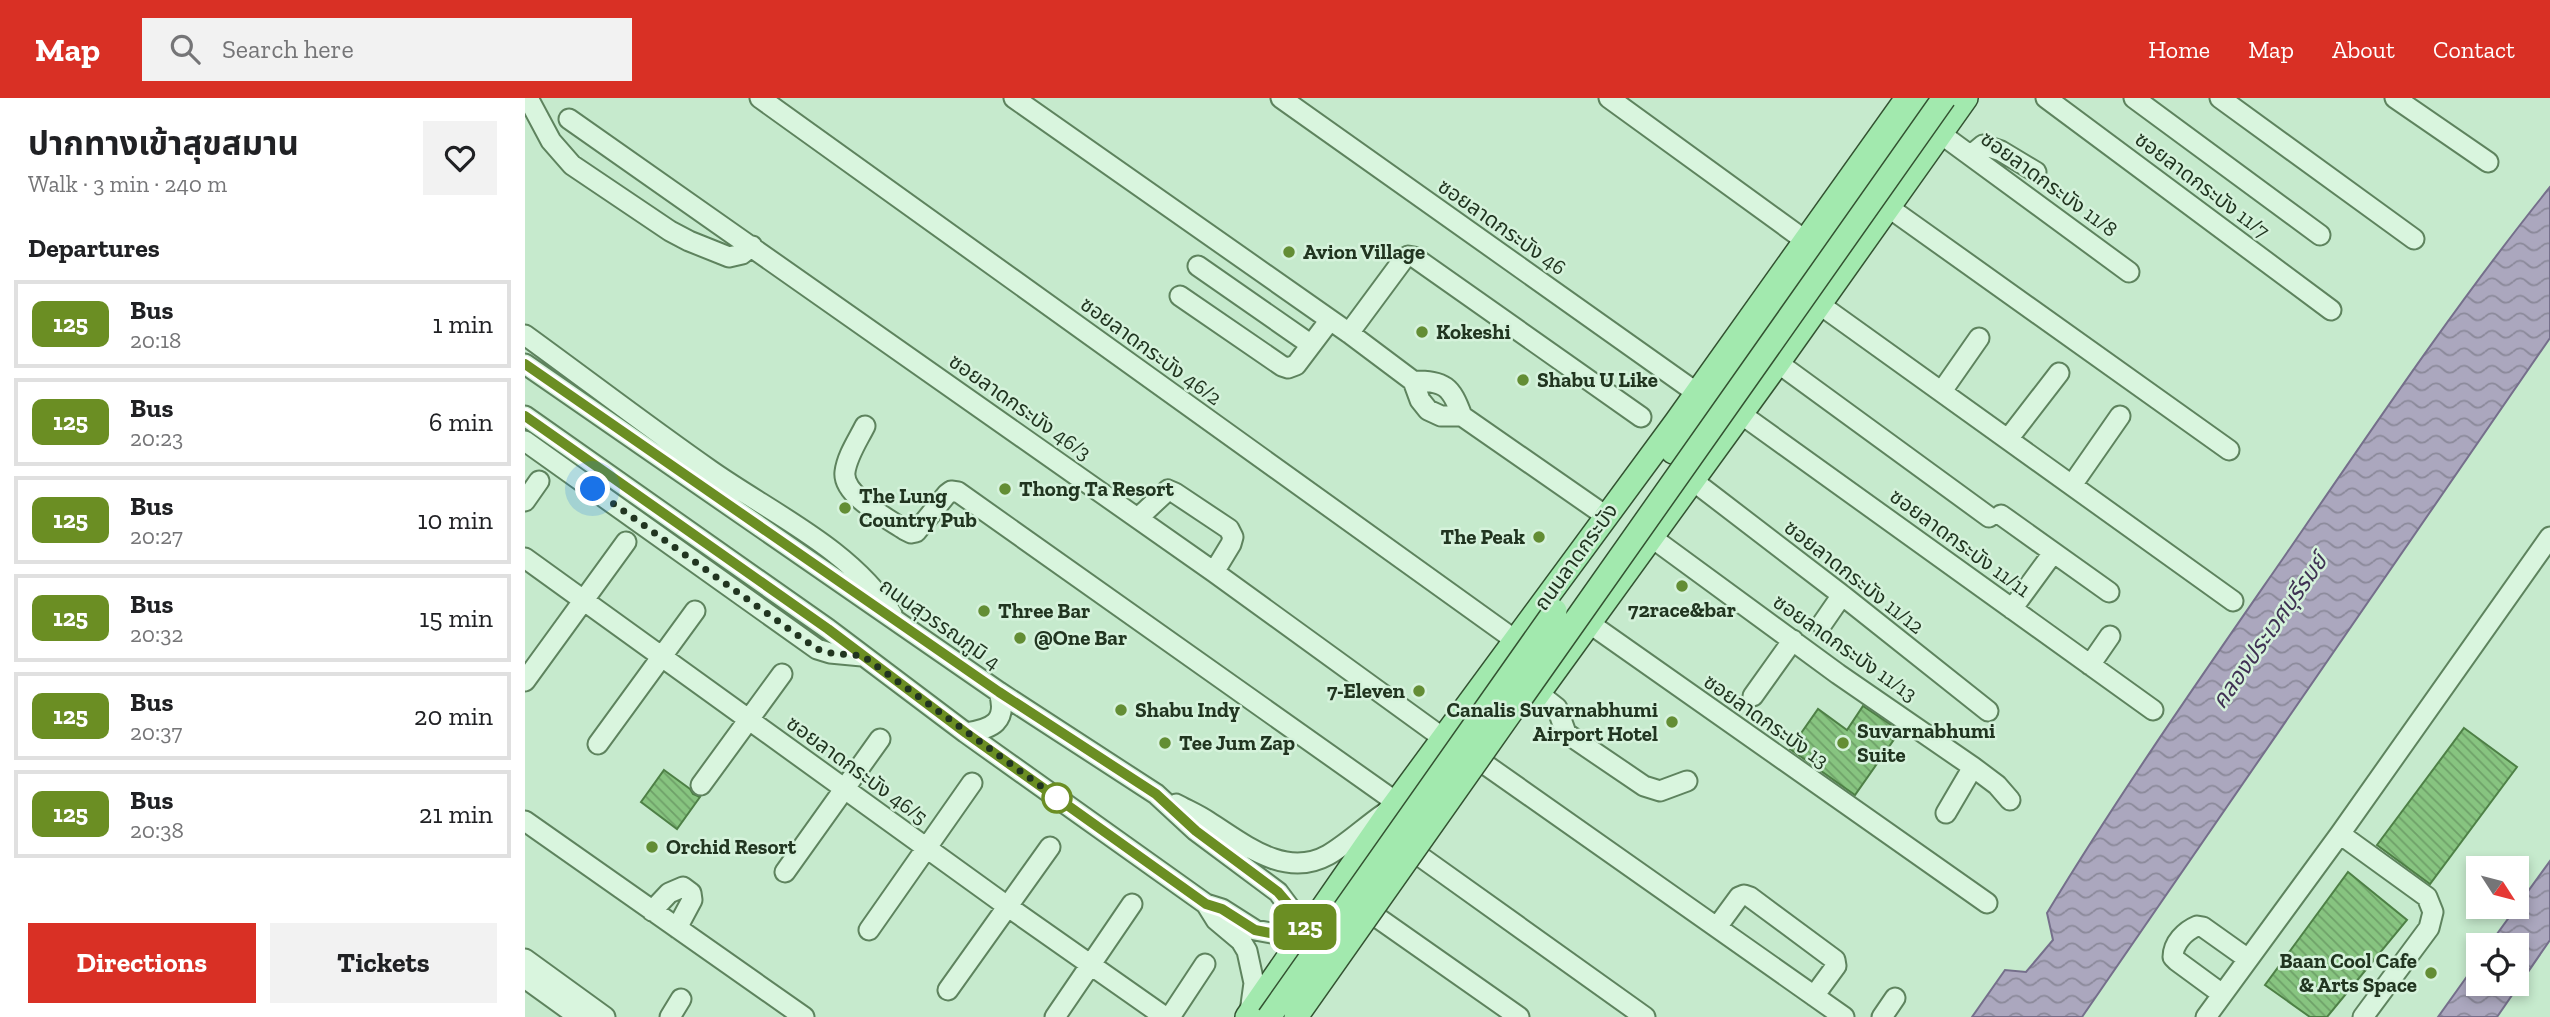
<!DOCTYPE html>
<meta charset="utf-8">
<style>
body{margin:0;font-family:"Zilla Slab","Noto Sans Thai",serif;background:#f2f2f2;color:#202124;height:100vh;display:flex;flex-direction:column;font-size:26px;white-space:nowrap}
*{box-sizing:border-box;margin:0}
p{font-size:23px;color:#757577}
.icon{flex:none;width:38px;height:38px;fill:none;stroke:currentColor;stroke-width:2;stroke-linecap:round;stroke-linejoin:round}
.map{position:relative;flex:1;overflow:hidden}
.panel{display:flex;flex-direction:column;background:#fff;width:525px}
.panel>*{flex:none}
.badge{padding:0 14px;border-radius:10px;font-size:24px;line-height:46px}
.needle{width:46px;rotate:126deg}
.tools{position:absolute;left:1941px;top:758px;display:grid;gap:14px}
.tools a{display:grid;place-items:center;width:63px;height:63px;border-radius:0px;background:#fff;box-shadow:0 4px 10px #0003;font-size:35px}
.you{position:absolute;width:35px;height:35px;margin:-18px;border:5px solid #fff;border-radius:50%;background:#1a73e8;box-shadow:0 0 0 10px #1a73e833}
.map>.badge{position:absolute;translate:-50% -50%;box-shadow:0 0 0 4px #fff}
h2{padding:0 28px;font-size:26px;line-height:63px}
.round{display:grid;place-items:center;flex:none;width:74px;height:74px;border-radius:0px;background:#f2f2f2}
.headline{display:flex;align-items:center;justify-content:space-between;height:119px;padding:0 28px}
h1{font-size:33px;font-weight:700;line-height:52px}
.action{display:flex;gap:14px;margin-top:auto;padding:14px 28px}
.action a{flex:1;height:80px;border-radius:0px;background:#d93025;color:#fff;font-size:28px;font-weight:700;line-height:80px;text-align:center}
.action a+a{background:#f2f2f2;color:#202124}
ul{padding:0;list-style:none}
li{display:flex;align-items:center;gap:21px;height:88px;margin:0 14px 10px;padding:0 14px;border:4px solid #e0e0e0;border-radius:0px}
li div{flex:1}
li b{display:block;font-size:26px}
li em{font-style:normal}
li .badge{min-width:77px;font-weight:700;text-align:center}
header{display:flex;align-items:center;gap:42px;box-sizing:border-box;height:98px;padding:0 35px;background:#d93025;color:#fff}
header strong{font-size:33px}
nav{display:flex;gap:38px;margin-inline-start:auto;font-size:24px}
.search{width:490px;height:63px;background:#f2f2f2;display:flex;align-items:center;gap:18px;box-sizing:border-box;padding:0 24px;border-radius:0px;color:#757577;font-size:26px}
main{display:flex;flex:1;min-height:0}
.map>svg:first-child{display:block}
</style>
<header>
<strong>Map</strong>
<div class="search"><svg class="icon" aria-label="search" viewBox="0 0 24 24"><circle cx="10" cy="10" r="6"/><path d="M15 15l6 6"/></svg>Search here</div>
<nav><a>Home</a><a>Map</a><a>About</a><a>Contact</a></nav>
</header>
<main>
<section class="panel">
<div class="headline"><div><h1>ปากทางเข้าสุขสมาน</h1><p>Walk · 3 min · 240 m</p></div><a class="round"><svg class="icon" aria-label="heart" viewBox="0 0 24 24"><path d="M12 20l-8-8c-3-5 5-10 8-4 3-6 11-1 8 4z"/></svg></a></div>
<h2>Departures</h2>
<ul>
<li><span class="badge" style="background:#6b8e23;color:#fff">125</span><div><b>Bus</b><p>20:18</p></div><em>1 min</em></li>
<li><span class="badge" style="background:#6b8e23;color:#fff">125</span><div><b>Bus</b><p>20:23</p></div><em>6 min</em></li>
<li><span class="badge" style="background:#6b8e23;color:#fff">125</span><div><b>Bus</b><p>20:27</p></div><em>10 min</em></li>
<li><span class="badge" style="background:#6b8e23;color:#fff">125</span><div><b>Bus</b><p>20:32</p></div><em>15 min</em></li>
<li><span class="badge" style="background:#6b8e23;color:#fff">125</span><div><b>Bus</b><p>20:37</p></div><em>20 min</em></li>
<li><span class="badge" style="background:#6b8e23;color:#fff">125</span><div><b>Bus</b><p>20:38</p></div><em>21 min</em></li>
</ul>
<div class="action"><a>Directions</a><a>Tickets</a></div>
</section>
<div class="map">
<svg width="2025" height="919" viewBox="0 0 2025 919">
<defs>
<pattern id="water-waves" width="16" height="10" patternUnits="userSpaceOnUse" patternTransform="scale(1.75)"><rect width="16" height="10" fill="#aba7be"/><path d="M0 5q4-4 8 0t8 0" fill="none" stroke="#8b899a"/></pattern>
<pattern id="building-back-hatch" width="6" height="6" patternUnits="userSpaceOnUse" patternTransform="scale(1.75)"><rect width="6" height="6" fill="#87c480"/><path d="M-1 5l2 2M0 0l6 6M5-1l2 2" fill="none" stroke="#6ea068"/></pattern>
</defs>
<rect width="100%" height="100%" fill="#c6eacd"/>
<path fill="url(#water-waves)" stroke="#756f8b" stroke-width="2" d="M2025,89V240L1557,919H1447L1480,872L1501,874L1528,842L1522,815C1596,693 1678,576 1759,459C1845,334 1930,207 2025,89Z
M2025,763V842L1972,919H1913L1953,863V886H1992V847H1964Z"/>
<path fill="url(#building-back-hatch)" stroke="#4e8046" stroke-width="2" d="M1338,608L1375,633L1330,697L1265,651L1293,611L1322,632Z
M1939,630L1992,669L1905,786L1852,747Z
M139,672L165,691L168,696L175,699L152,731L116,704Z
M1823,774L1882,822L1802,919H1785L1740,887Z"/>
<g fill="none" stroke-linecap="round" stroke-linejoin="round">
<g stroke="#5e835e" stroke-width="23">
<path id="minor" d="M3,0L26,43L47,67L145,133L164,143L204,159L217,156L227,148
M235,0L990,542
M489,0L824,235L888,283L895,302L903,312L916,318H937
M756,0L1172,295
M1084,0L1281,143
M1521,0L1806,212
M1609,0L1795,137
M1695,0L1889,141
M1870,0L1963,64
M44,21L689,474L918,640
M1416,36L1604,174
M1446,57L1458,47L1476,53L1511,74
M1363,109L1704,352
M673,168L785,246
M655,198L757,268L763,270L771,267L805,222
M1294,206L1708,503
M824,235L878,162L883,158L889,159L1116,319
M0,237C62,282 122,328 185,372C246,415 326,451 367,516
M1253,265L1464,419
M0,266L474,594L631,696L671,733L753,794L782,833L786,846
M888,283C920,283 926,288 937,318
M1417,293L1454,240
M1216,316L1628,612
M0,318L303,531L441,635L681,806L697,811L730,832L790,843
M937,318L1081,418
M340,328C333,342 322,358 320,374C317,397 362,420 380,432L386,435L391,434L422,396L426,393L433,394L871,704
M1483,341L1534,275
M0,343L292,551L305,555L337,558
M1167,382L1317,497L1463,613
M1547,387L1595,318
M0,403L14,383
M1476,417L1584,494
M613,420L643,392L650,395L704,431L708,439L706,446L689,474
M1126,439L1313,576L1448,669L1472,687L1485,702
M0,460L482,808L640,919
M1487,511L1528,455
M1064,525L1462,805
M1297,526L1317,497
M1565,567L1585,538
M0,583L101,444
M1013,595L1032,610L1041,635L1119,688L1135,693L1162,683
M1228,598L1268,542
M441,635C467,631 483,624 474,594
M73,646L170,513
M961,667L1319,919
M176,687L257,576
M651,706C662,712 674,717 684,724C719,746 760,781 803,757C822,746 841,728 860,715
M1421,715L1448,669
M0,723L279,919
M1815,736L1902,799L1908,814L1904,830L1838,919
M896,759L1120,919
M260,774L355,641
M681,806L691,822L716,843L722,853L729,885L725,914
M127,813L144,795L158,789L166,795L167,802L152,830
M853,820L994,919
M1192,829L1214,799L1219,797L1225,799L1310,862L1311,868L1289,898
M344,832L447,685
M0,861L80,919
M0,880L54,919
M423,892L525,749
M1697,896L1652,863L1648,859C1648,845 1660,833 1672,828L1678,829L1723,861
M145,919L156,901
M530,919L607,806
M645,919L680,866
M1357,919L1370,900
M1681,919L1815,736L2025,439"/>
</g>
<g stroke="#335231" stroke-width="26">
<path id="major" d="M1148,354L1405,0
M1008,603L1253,265L1441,0
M722,919L866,711L1151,324L1382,0"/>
</g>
<use href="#minor" stroke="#d9f5de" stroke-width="19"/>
<use href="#major" stroke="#a2e9ae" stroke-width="23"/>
<g stroke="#335231" stroke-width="26" stroke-linecap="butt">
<path id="major-bridge" d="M744,919L1030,513
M771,919L1419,0"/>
</g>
<use href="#major-bridge" stroke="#a2e9ae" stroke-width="23"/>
</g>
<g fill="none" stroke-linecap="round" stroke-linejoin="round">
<g stroke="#fff" stroke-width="16">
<path id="line" d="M0,266L474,594L631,696L671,733L753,794L770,814L782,833L785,843L730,832L697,811L681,806L441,635L303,531L0,318"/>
</g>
<use href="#line" stroke="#6b8e23" stroke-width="10"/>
<path stroke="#213520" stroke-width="7" stroke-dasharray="0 12.6" d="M68,391L292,551L305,555L338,558L532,700"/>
</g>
<g fill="#638d34" stroke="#d5f2db" stroke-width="2.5">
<circle cx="764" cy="154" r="7"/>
<circle cx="897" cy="234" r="7"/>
<circle cx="998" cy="282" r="7"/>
<circle cx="480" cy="391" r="7"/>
<circle cx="320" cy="410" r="7"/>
<circle cx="1014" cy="439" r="7"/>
<circle cx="1157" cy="488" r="7"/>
<circle cx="459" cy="513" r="7"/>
<circle cx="495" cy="540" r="7"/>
<circle cx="894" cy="593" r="7"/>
<circle cx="596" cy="612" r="7"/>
<circle cx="1147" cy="624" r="7"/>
<circle cx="640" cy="645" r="7"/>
<circle cx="1318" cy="645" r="7"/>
<circle cx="127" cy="749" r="7"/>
<circle cx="1906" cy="875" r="7"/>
</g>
<circle fill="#fff" stroke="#6b8e23" stroke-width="3.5" cx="532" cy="700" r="14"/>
<g text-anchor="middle" stroke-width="5" stroke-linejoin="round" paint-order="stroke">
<g font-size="21" fill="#213520" stroke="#d5f2db">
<text transform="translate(1524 86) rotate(36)" y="7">ซอยลาดกระบัง 11/8</text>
<text transform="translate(1677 87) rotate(37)" y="7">ซอยลาดกระบัง 11/7</text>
<text transform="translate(977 129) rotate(35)" y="7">ซอยลาดกระบัง 46</text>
<text transform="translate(626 253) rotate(36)" y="7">ซอยลาดกระบัง 46/2</text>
<text transform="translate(495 309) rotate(35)" y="7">ซอยลาดกระบัง 46/3</text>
<text transform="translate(1435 445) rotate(36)" y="7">ซอยลาดกระบัง 11/11</text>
<text transform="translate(1051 459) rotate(-54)" y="7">ถนนลาดกระบัง</text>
<text transform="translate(1329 479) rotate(38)" y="7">ซอยลาดกระบัง 11/12</text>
<text transform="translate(415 526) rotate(35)" y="7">ถนนสุวรรณภูมิ 4</text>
<text transform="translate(1320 550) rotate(35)" y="7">ซอยลาดกระบัง 11/13</text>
<text transform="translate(1241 623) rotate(35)" y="7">ซอยลาดกระบัง 13</text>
<text transform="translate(332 672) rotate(36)" y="7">ซอยลาดกระบัง 46/5</text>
</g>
<g font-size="21" font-weight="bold" fill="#213520" stroke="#d5f2db" text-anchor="start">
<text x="778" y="161">Avion Village</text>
<text x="911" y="241">Kokeshi</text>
<text x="1012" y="289">Shabu U Like</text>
<text x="494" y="398">Thong Ta Resort</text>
<text x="334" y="405">The Lung<tspan x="334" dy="24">Country Pub</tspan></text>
<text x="1000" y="446" text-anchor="end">The Peak</text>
<text x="1157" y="519" text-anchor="middle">72race&amp;bar</text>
<text x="473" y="520">Three Bar</text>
<text x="509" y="547">@One Bar</text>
<text x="880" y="600" text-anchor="end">7-Eleven</text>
<text x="610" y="619">Shabu Indy</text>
<text x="1133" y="619" text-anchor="end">Canalis Suvarnabhumi<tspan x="1133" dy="24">Airport Hotel</tspan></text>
<text x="1332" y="640">Suvarnabhumi<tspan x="1332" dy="24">Suite</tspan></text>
<text x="654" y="652">Tee Jum Zap</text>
<text x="141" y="756">Orchid Resort</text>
<text x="1892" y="870" text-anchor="end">Baan Cool Cafe<tspan x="1892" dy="24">&amp; Arts Space</tspan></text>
</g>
<g font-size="23" font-style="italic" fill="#3f3153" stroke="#d5f2db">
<text transform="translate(1744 533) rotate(-55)" y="8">คลองประเวศบุรีรมย์</text>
</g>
</g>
</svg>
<div class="tools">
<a><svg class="needle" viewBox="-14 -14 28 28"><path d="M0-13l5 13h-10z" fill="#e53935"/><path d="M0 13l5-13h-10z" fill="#757577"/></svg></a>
<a><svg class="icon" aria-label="locate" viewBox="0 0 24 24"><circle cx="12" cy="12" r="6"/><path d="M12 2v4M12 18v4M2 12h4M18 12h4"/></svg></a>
</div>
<div class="you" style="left:68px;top:391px"></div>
<b class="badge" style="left:780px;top:829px;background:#6b8e23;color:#fff">125</b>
</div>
</main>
